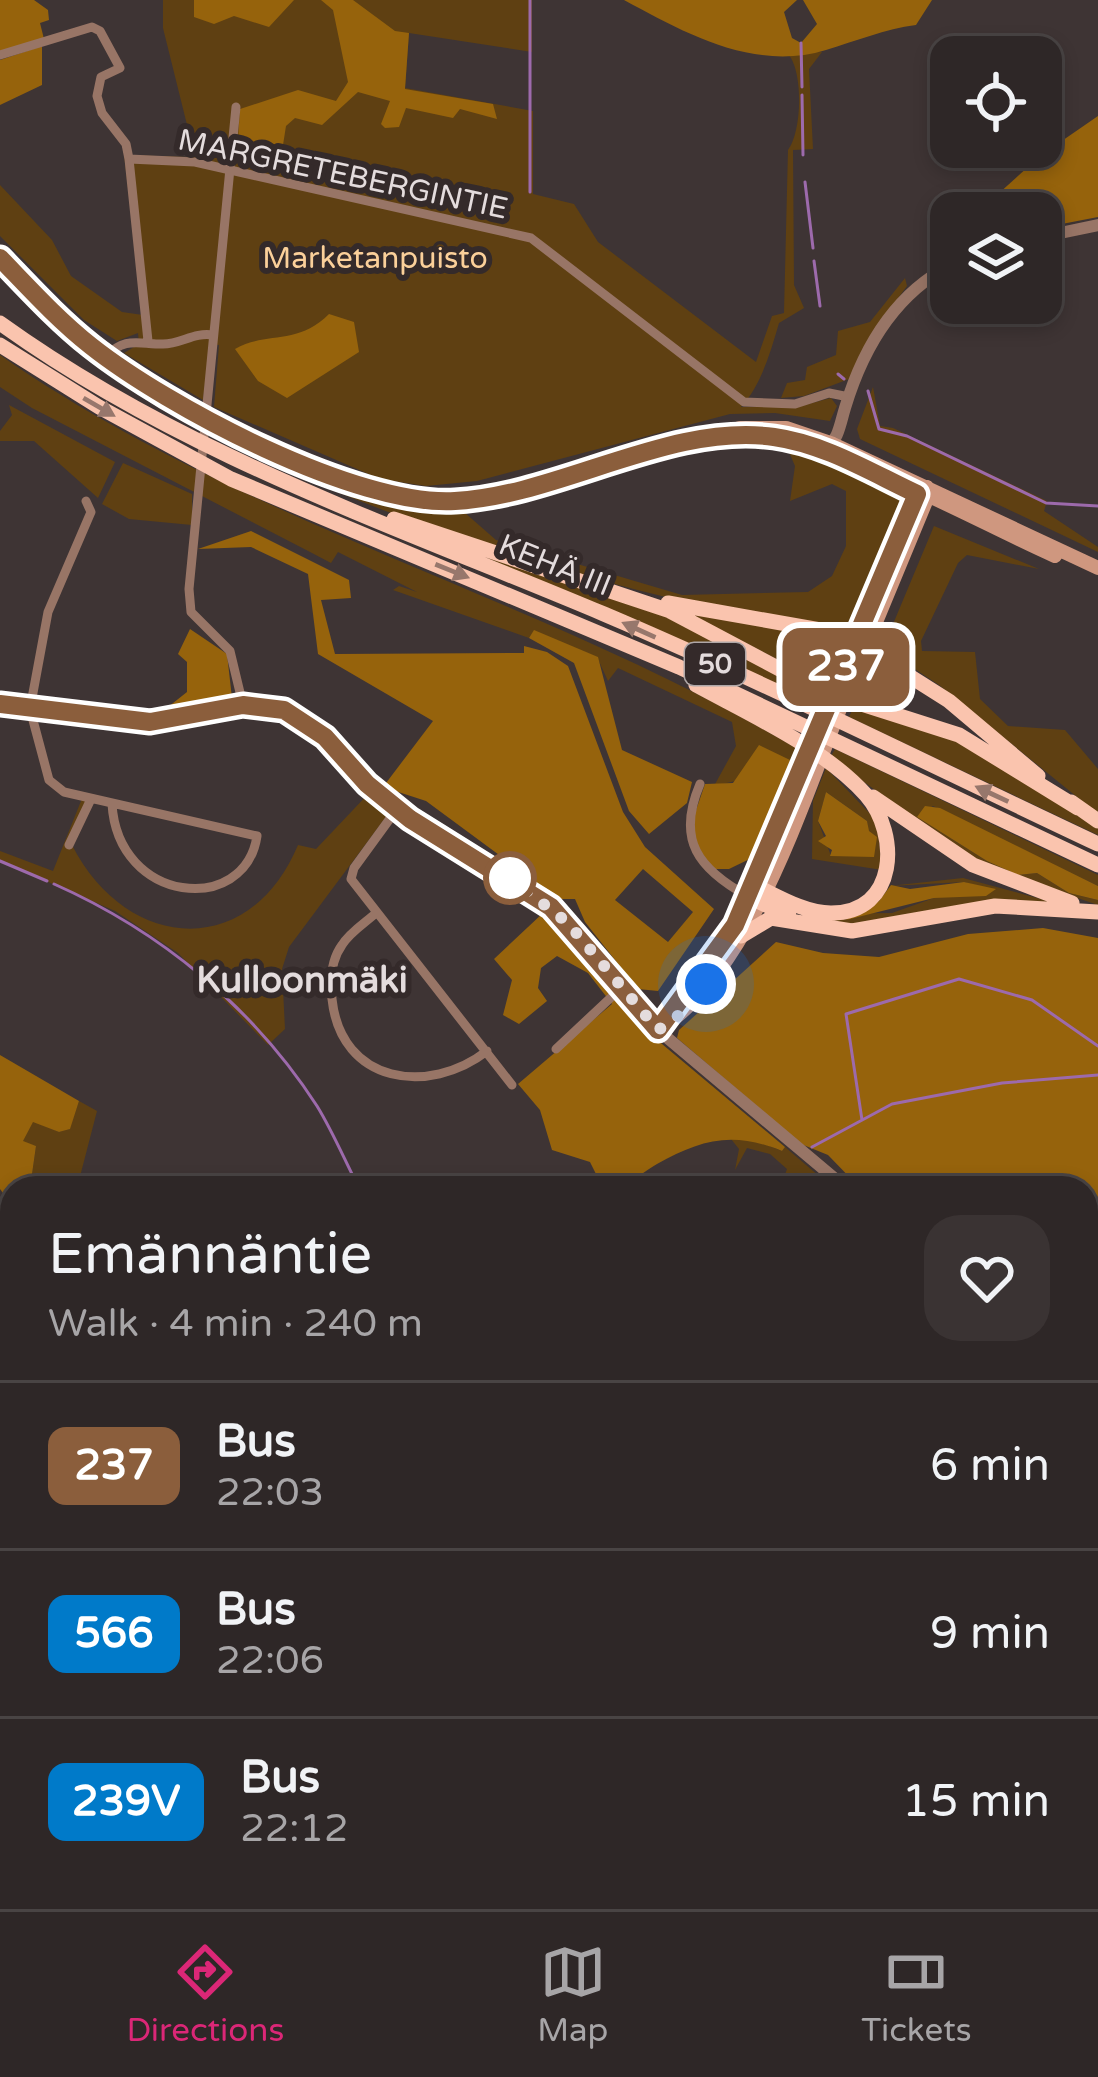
<!DOCTYPE html>
<meta charset="utf-8">
<style>
body{margin:0;font-family:"Varela Round",sans-serif;background:#3a3333;color:#f1f3f6;height:100vh;display:flex;flex-direction:column;font-size:45px;white-space:nowrap}
*{box-sizing:border-box;margin:0}
p{font-size:39px;color:#a7a5a7}
.icon{flex:none;width:66px;height:66px;fill:none;stroke:currentColor;stroke-width:2;stroke-linecap:round;stroke-linejoin:round}
.map{position:relative;flex:1;overflow:hidden}
.drawer{position:absolute;left:0px;top:1176px;width:1098px;height:735px;display:flex;flex-direction:column;background:#2e2727;border-radius:36px 36px 0 0;box-shadow:0 6px 18px #0003,0 0 0 3px #494444}
.drawer>*{flex:none}
.badge{padding:0 24px;border-radius:18px;font-size:42px;line-height:78px}
.fabs{position:absolute;left:930px;top:36px;display:grid;gap:24px}
.fabs a{display:grid;place-items:center;width:132px;height:132px;border-radius:24px;background:#2e2727;box-shadow:0 6px 18px #0003,0 0 0 3px #494444;font-size:60px}
.you{position:absolute;width:60px;height:60px;margin:-30px;border:9px solid #fff;border-radius:50%;background:#1a73e8;box-shadow:0 0 0 18px #1a73e833}
.map>.badge{position:absolute;translate:-50% -50%;box-shadow:0 0 0 6px #fff}
.round{display:grid;place-items:center;flex:none;width:126px;height:126px;border-radius:36px;background:#3a3333}
.head{display:flex;align-items:center;justify-content:space-between;height:204px;padding:0 48px}
h1{font-size:57px;font-weight:600;line-height:90px}
ul{padding:0;list-style:none}
li{display:flex;align-items:center;gap:36px;height:168px;padding:0 48px;border-top:3px solid #494444}
li div{flex:1}
li b{display:block;font-size:45px}
li em{font-style:normal}
li .badge{min-width:132px;font-weight:700;text-align:center}
.dock{display:flex;justify-content:space-around;align-items:center;height:168px;border-top:3px solid #494444;background:#2e2727;font-size:33px;color:#a7a5a7}
.dock a{display:grid;justify-items:center;gap:6px}
.dock .on{color:#db2777}
.map>svg:first-child{display:block}
</style>
<div class="map">
<svg width="1098" height="1909" viewBox="0 0 1098 1909">
<rect width="100%" height="100%" fill="#3e3434"/>
<path fill="#5f4012" fill-rule="evenodd" d="M163,0H532V52L409,33L405,88L533,111V194L574,204L598,242L756,362L772,316L784,313L788,150C802,132 804,69 787,53L822,52L809,69L813,149L793,150L794,285L804,308L779,323C770,354 761,385 741,407H797L831,398L837,406L830,421L775,413L730,414L477,481L426,486L380,479L214,407L219,345L210,344L203,400L124,353L139,344L138,333L117,341L84,320L0,236V185L52,240L71,276L122,312L143,315L124,155L189,157L194,153L163,28Z
M905,278L907,286L872,333L849,379L804,396L769,399L781,398L787,383L805,380L807,367L836,355L838,331L870,322Z
M0,355C248,528 548,598 806,754L768,833L787,769L714,786L736,746L732,722L618,668L608,681L597,657L534,631L529,638L393,590L399,586L417,592L338,552L331,563L312,553L32,408L0,387Z
M873,387L880,426L893,428L1047,501L1044,511L1098,547V552L860,439L857,429Z
M9,405L115,462L98,498L34,441H0V431L12,415Z
M214,425L364,496L456,505L496,540L682,595L808,592L832,576L846,546V491L832,484L790,501L795,466L789,452L718,441C788,437 841,462 903,491L907,502L858,618L846,628C792,616 736,614 682,601C522,563 361,509 213,437Z
M123,463L192,494V525L129,519L102,504Z
M934,526L1039,569L967,555L958,563L921,641L922,651L975,652L980,699L1008,726L1065,730L1098,769V814L939,685L883,648Z
M455,544L640,604L829,697L825,706Z
M690,614L835,636L849,645L841,670L832,669L830,676L837,680L832,688Z
M854,706L949,735L1098,828V835L849,717Z
M835,749L1098,875V886L933,806L917,817L987,861L1018,875L1037,873L1069,893L1098,900V905L981,865L830,758Z
M826,768L877,821L882,870L812,859L813,801ZM826,792L867,821L868,831L837,855L831,856L818,821Z
M370,792L391,810L289,947L282,969L285,1029L268,1045L178,953L115,911L0,861V851L53,871L83,796L91,799L72,845C126,951 249,962 298,845L316,849Z
M963,878L1052,902L868,923H838L807,914L892,913L934,898L992,890L964,882L889,886Z
M79,1101L97,1111L77,1188H30L36,1146L22,1142L33,1121L59,1132L69,1129Z
M731,1139H752L782,1151L785,1147L833,1188H815L795,1175L784,1188L777,1181L769,1186L772,1177L783,1180L787,1169L770,1154L747,1148L735,1170L739,1149Z"/>
<path fill="#96630c" fill-rule="evenodd" d="M0,0H34L48,10L49,20L40,23L44,39L0,51Z
M194,0H294L269,27L234,16L214,24L194,17Z
M321,0H353L395,31L409,33L405,89L493,104L497,119L460,109L453,118L406,108L399,127L385,128L381,124L390,101L358,92L322,125L295,118L286,126L283,145L238,140L240,109L298,90L336,101L348,82L333,10Z
M624,0H797L784,12L792,38L801,43L817,24L803,0H932L916,25C885,29 856,41 826,50C754,72 685,33 624,0Z
M42,46V85L0,105V60Z
M1098,116V217L1041,228V213H977L1040,156Z
M329,314L354,322L359,352L287,398L258,381L235,349C266,331 297,346 329,314Z
M251,531L349,580L351,598L321,600L335,654L524,653V646L547,652L568,666L623,812L645,847L714,909L658,991L638,989L585,922L575,899H559L426,801L383,787L433,721L318,654L308,574L251,547L198,549ZM643,869L693,912L668,942L615,900Z
M190,629L227,654L232,698L163,711L187,692V662L178,654Z
M534,630L598,657L622,750L692,782L687,803L649,834L629,811L574,663L529,638Z
M759,745L790,760L764,852L729,869H713L695,845L694,816L705,784L733,783Z
M826,792L867,821L869,831L877,837L874,857L830,856L832,850L818,841L826,836L818,821Z
M925,806L940,808L1098,886V900L1069,893L1037,873L1018,875L987,861L917,817Z
M964,882L996,889L986,896L934,898L846,920L879,901L891,885L910,889Z
M543,913L569,933L662,1044L785,1147L782,1151C731,1130 699,1141 657,1164C639,1174 629,1188 603,1188L590,1162L552,1150L540,1110L518,1084L612,1004L588,973L557,956L541,968L538,988L547,1001L519,1024L503,1015L512,980L494,959Z
M1043,928L1098,938V1405L1086,1407V1188H860L828,1155L801,1144L677,1038L679,1030L776,942L823,953L879,957L968,934Z
M0,1055L79,1101L70,1129L59,1132L33,1122L23,1141L36,1146L30,1188H12V1205L0,1189Z
M0,1381L12,1388V1731L0,1725Z
M14,1899H171L168,1909H20Z
M204,1899H911L896,1909H206Z"/>
<g fill="none" stroke-linecap="round" stroke-linejoin="round">
<path stroke="#9d6aac" stroke-width="3" d="M801,43L802,87
M802,95L803,155
M805,182L813,248
M530,192V0
M814,261L820,306
M838,374L844,379
M868,391L879,429L907,436L1046,503L1098,506
M0,861L47,881
M54,884C160,931 253,1007 317,1106C333,1132 345,1161 359,1188
M862,1120L846,1014L959,979L1032,1000L1098,1046
M812,1147L892,1104L1002,1083L1098,1075
M0,1634L12,1625
M1087,1857L1098,1854
M336,1899L345,1909
M991,1909L1007,1899"/>
<path stroke="#987566" stroke-width="9" d="M0,55L92,27L100,31L120,68L101,77L97,96L102,113L126,144L129,159L148,341
M236,107L189,589L191,612L230,651L243,705
M129,159L195,162L531,238L744,402L795,404L829,393L849,397
M105,357C126,336 137,344 163,344C181,344 194,332 213,335
M86,501L91,512L48,612L30,709L49,780L64,792L257,836C245,916 118,904 112,804
M700,784C676,840 698,869 749,897
M397,809L354,868L351,879L512,1085
M69,845L91,799
M376,913C365,923 350,932 342,945C331,960 330,981 332,999C341,1084 429,1096 487,1051
M556,1049L620,989
M1086,1305L1098,1302
M1086,1411L1098,1408
M1086,1792L1098,1788"/>
<path stroke="#987566" stroke-width="12" d="M1041,237L1098,225
M826,450C839,438 840,424 845,408C863,348 895,294 951,265
M0,704L150,722L243,705L271,706L297,716L410,819L551,907L658,1030L846,1188
M1086,1563L1097,1605L1086,1654
M1080,1909V1899"/>
<path stroke="#cf977f" stroke-width="14" d="M0,258L77,334L120,367L289,457L380,494L411,501L482,498L740,428H786L833,444L1098,568
M736,436C821,432 973,520 1055,556
M837,690L917,494L927,487
M659,1026L735,925L815,744
M658,1030C751,973 802,802 842,704C870,636 899,568 927,499V487"/>
<path stroke="#fac4ae" stroke-width="15" d="M0,323C183,455 398,527 604,614C771,685 934,767 1098,844
M0,345L99,407L231,479L679,667L1098,865
M394,519L670,611L821,691L959,735L1078,808
M668,603L843,634L949,701L1038,776
M696,685C751,715 824,748 866,795C900,834 898,913 831,913C805,913 777,896 754,885
M873,797L973,865L1072,903
M1071,802L1098,821
M749,897L789,916
M741,936L771,918L852,931L995,906L1098,912"/>
</g>
<defs><path id="oneway-solid" d="M-6-.8H1V-3.2L6.5 0L1 3.2V.8H-6Z" transform="scale(3)"/></defs>
<g fill="#97776c">
<use href="#oneway-solid" transform="translate(99 407) rotate(30)"/>
<use href="#oneway-solid" transform="translate(452 571) rotate(22)"/>
<use href="#oneway-solid" transform="translate(639 630) rotate(-156)"/>
<use href="#oneway-solid" transform="translate(992 794) rotate(-155)"/>
</g>
<g fill="none" stroke-linecap="round" stroke-linejoin="round">
<g stroke="#fff" stroke-width="27">
<path id="line" d="M0,258C29,288 58,320 91,346C168,407 357,507 455,501C558,496 671,422 774,437C825,444 872,473 917,494L735,925L658,1030L551,907L410,819L367,784L325,737L284,710L243,705L150,722L0,704"/>
</g>
<use href="#line" stroke="#8b5e3c" stroke-width="18"/>
<path stroke="#e4dcdd" stroke-width="12" stroke-dasharray="0 21.6" d="M510,878L568,923L658,1030L674,1020L706,984"/>
</g>
<circle fill="#fff" stroke="#8b5e3c" stroke-width="6" cx="510" cy="878" r="24"/>
<g text-anchor="middle" stroke-width="12" stroke-linejoin="round" paint-order="stroke">
<rect fill="#342a2a" stroke="#afa7a7" stroke-width="3" x="685" y="643" width="60" height="42" rx="9"/>
<g font-size="27" font-weight="bold" fill="#e4dcdd">
<text x="715" y="673">50</text>
</g>
<g font-size="30" fill="#e4dcdd" stroke="#342a2a">
<text transform="translate(343 174) rotate(12)" y="10">MARGRETEBERGINTIE</text>
<text transform="translate(555 565) rotate(22)" y="10">KEHÄ III</text>
</g>
<g font-size="30" fill="#fbd09a" stroke="#342a2a">
<text x="375" y="268">Marketanpuisto</text>
</g>
<g font-size="36" font-weight="bold" fill="#e4dcdd" stroke="#342a2a">
<text x="302" y="992">Kulloonmäki</text>
</g>
</g>
</svg>
<div class="fabs">
<a><svg class="icon" aria-label="locate" viewBox="0 0 24 24"><circle cx="12" cy="12" r="6"/><path d="M12 2v4M12 18v4M2 12h4M18 12h4"/></svg></a>
<a><svg class="icon" aria-label="layers" viewBox="0 0 24 24"><path d="M12 4l9 5-9 5-9-5zM3 14l9 5 9-5"/></svg></a>
</div>
<div class="you" style="left:706px;top:984px"></div>
<b class="badge" style="left:846px;top:667px;background:#8b5e3c;color:#fff">237</b>
<section class="drawer">
<div class="head"><div><h1>Emännäntie</h1><p>Walk · 4 min · 240 m</p></div><a class="round"><svg class="icon" aria-label="heart" viewBox="0 0 24 24"><path d="M12 20l-8-8c-3-5 5-10 8-4 3-6 11-1 8 4z"/></svg></a></div>
<ul>
<li><span class="badge" style="background:#8b5e3c;color:#fff">237</span><div><b>Bus</b><p>22:03</p></div><em>6 min</em></li>
<li><span class="badge" style="background:#007ac9;color:#fff">566</span><div><b>Bus</b><p>22:06</p></div><em>9 min</em></li>
<li><span class="badge" style="background:#007ac9;color:#fff">239V</span><div><b>Bus</b><p>22:12</p></div><em>15 min</em></li>
</ul>
</section>
</div>
<nav class="dock">
<a class="on"><svg class="icon" aria-label="directions" viewBox="0 0 24 24"><path d="M12 3l9 9-9 9-9-9zM9 14v-3h6M13 9l2 2-2 2"/></svg>Directions</a>
<a><svg class="icon" aria-label="map" viewBox="0 0 24 24"><path d="M3 6l6-2 6 2 6-2v14l-6 2-6-2-6 2zM9 4v14M15 6v14"/></svg>Map</a>
<a><svg class="icon" aria-label="tickets" viewBox="0 0 24 24"><path d="M3 7h18v10H3zM15 7v10"/></svg>Tickets</a>
</nav>
